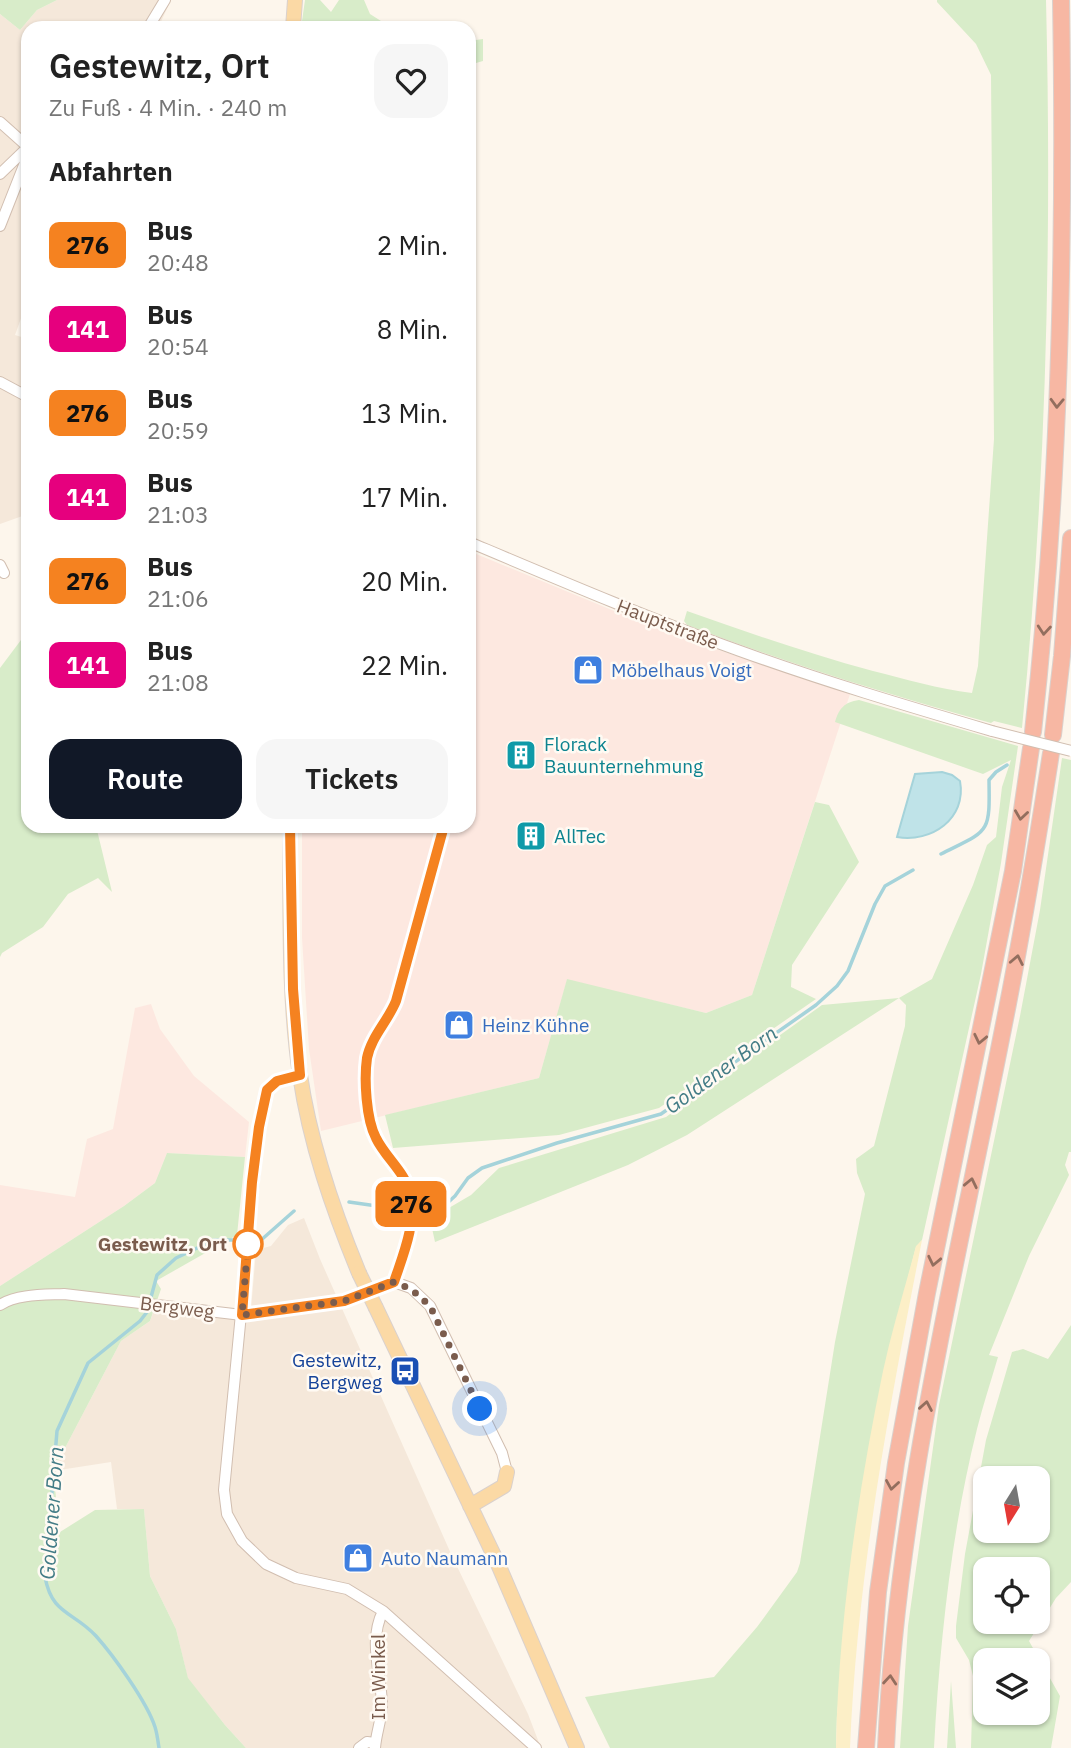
<!DOCTYPE html>
<html lang="de">
<meta charset="utf-8">
<style>
body{margin:0;font-family:"IBM Plex Sans",sans-serif;background:#f6f6f6;color:#222;height:100vh;display:flex;flex-direction:column;font-size:26px;white-space:nowrap}
*{box-sizing:border-box;margin:0}
p{font-size:23px;color:#767676}
.icon{flex:none;width:38px;height:38px;fill:none;stroke:currentColor;stroke-width:2;stroke-linecap:round;stroke-linejoin:round}
.map{position:relative;flex:1;overflow:hidden}
.drawer{position:absolute;left:21px;top:21px;width:455px;height:812px;display:flex;flex-direction:column;background:#fff;border-radius:21px;box-shadow:0 2px 5px #0004}
.drawer>*{flex:none}
.badge{padding:0 14px;border-radius:10px;font-size:24px;line-height:46px}
.needle{width:46px;rotate:191deg}
.controls{position:absolute;left:973px;top:1466px;display:grid;gap:14px}
.controls a{display:grid;place-items:center;width:77px;height:77px;border-radius:14px;background:#fff;box-shadow:0 2px 5px #0004;font-size:35px}
.you{position:absolute;width:35px;height:35px;margin:-18px;border:5px solid #fff;border-radius:50%;background:#1a73e8;box-shadow:0 0 0 10px #1a73e833}
.map>.badge{position:absolute;translate:-50% -50%;box-shadow:0 0 0 4px #fff}
h2{padding:0 28px;font-size:26px;line-height:63px}
.round{display:grid;place-items:center;flex:none;width:74px;height:74px;border-radius:21px;background:#f6f6f6}
.headline{display:flex;align-items:center;justify-content:space-between;height:119px;padding:0 28px}
h1{font-size:33px;font-weight:600;line-height:52px}
.button{display:flex;gap:14px;margin-top:auto;padding:14px 28px}
.button a{flex:1;height:80px;border-radius:21px;background:#111827;color:#fff;font-size:28px;font-weight:600;line-height:80px;text-align:center}
.button a+a{background:#f6f6f6;color:#222}
ul{padding:0;list-style:none}
li{display:flex;align-items:center;gap:21px;height:84px;padding:0 28px}
li div{flex:1}
li b{display:block;font-size:26px}
li em{font-style:normal}
li .badge{min-width:77px;font-weight:700;text-align:center}
.map>svg:first-child{display:block}
</style>
<div class="map">
<svg width="1071" height="1748" viewBox="0 0 1071 1748">
<rect width="100%" height="100%" fill="#fdf6ec"/>
<path fill="#f5e8da" d="M57,0H171L158,28H28V299L15,335L28,339V514L0,524V14L20,30L37,10Z
M304,1218L320,1259L452,1556L528,1714L541,1748H246L225,1725L188,1679L176,1629L150,1576L144,1509H117L111,1462L53,1471L121,1341L150,1321L155,1308L250,1321L256,1250L271,1246L288,1225Z"/>
<path fill="#fde8e0" d="M469,551L665,632L850,694L752,995L706,1013L567,980L539,1078L321,1131L309,1049L302,938V826H469Z
M151,1004L160,1029L194,1076L249,1122L245,1157L167,1153L155,1183L124,1206L0,1286V1185L75,1197L87,1139L113,1129L135,1008Z"/>
<path fill="#d8ecc9" fill-rule="evenodd" d="M0,0H57L37,10L20,30L0,14Z
M305,0H320L331,12L339,0H364L370,14L392,28H301Z
M937,0H1046C1052,242 1046,486 1022,728L994,721L991,723C889,695 787,663 687,625L684,621L687,611C749,633 810,654 873,671C905,679 939,689 972,693L978,666L994,439L991,75L976,44L937,2Z
M483,39V61L469,65V41Z
M24,636L28,646V826H96L112,892L98,878L68,894L43,927L2,953L0,957V668Z
M859,700L1018,746L1001,863L981,974L922,1240L916,1247L884,1370L858,1515L837,1714L836,1748H610L585,1697L714,1677L757,1627L797,1572L800,1563L835,1342L865,1194L857,1173L856,1159L874,1146L905,1026L906,1005L899,998L687,1135L628,1165L435,1242L430,1219L471,1195L499,1168L666,1117L822,1005L899,998L932,979L973,885L987,845L996,837L1002,787L1011,760L983,774L835,722C839,709 844,702 859,700Z
M1062,758L1071,760V1152H1069L1065,1165L1069,1175L1029,1256L989,1355L998,1357C991,1381 983,1405 977,1429C951,1533 940,1641 934,1748H900L908,1626L939,1405L1020,1016L1040,910Z
M815,802L829,805L859,862L792,965L791,987L816,999L659,1108L559,1135L393,1148L385,1115L539,1078L567,979L706,1013L752,995Z
M167,1153L245,1157L237,1235L156,1281L161,1289L150,1321L121,1341L53,1471L60,1532L95,1510L144,1509L150,1576L176,1629L188,1678L225,1725L246,1748H0V1286L124,1206L155,1183Z
M1071,1325V1582L1056,1598L1029,1641L1060,1696L1051,1748H971L973,1676L969,1660L956,1638V1626L965,1554L986,1440L1012,1352L1023,1349L1048,1359ZM985,1479H1038V1531H985ZM985,1570H1038V1622H985ZM985,1661H1038V1713H985Z
M951,1681L956,1748H947Z"/>
<path fill="#fcefc7" d="M922,1240C889,1408 857,1576 850,1748H836C838,1625 858,1492 883,1371C892,1329 905,1288 916,1246Z"/>
<path fill="#bfe3e8" stroke="#a5d3da" stroke-width="2" d="M942,772L952,775L960,781C967,819 931,843 897,837L915,774Z"/>
<g fill="none" stroke-linecap="round" stroke-linejoin="round">
<path stroke="#a5d3da" stroke-width="3.5" d="M941,854C989,830 990,835 989,780L996,772L1007,765
M349,1202L419,1212L443,1207L455,1196L468,1178L482,1168L557,1143L661,1114L816,1005L837,986L848,971L875,904L885,886L913,870
M260,1241L294,1211
M159,1748C158,1741 157,1733 155,1727C147,1702 113,1655 96,1636C73,1611 52,1615 45,1577L57,1431L88,1363L140,1321L147,1312L157,1275L176,1258L214,1240H234"/>
<g stroke="#d1beb0" stroke-width="12">
<path id="minor" d="M148,28L165,0
M0,122L28,147
M0,174L28,147
M0,226L28,155
M0,382L28,397
M469,542C559,580 648,618 740,651C823,681 907,706 992,731
M0,565L4,573
M300,1075C261,1085 267,1090 259,1127L224,1490L227,1514L242,1541L266,1564L296,1578L347,1589L383,1611L536,1748
M0,1305C17,1294 44,1295 64,1294L242,1315L344,1301L394,1282L411,1288L430,1306L502,1453L507,1472
M359,1748L367,1742L375,1743
M375,1748C376,1733 382,1719 382,1704C381,1673 368,1641 383,1611"/>
</g>
<g stroke="#dad1cd" stroke-width="16">
<path id="major" d="M293,28L295,0
M290,826C291,909 288,993 300,1075C310,1144 333,1210 359,1273
M376,1308L498,1564L577,1748
M470,1506L504,1486L507,1472"/>
</g>
<g stroke="#dad1cd" stroke-width="18">
<path id="highway" d="M1033,732C1060,489 1065,244 1061,0
M1053,735L1062,656L1071,538
M866,1748L878,1592L896,1463L927,1293L1013,871L1031,748
M886,1748C897,1502 957,1264 1004,1024C1022,934 1037,844 1051,753"/>
</g>
<use href="#minor" stroke="#fff" stroke-width="10"/>
<use href="#major" stroke="#fbd9a5" stroke-width="14"/>
<use href="#highway" stroke="#f7b7a3" stroke-width="16"/>
<g stroke="#d1beb0" stroke-width="12" stroke-linecap="butt">
<path id="minor-bridge" d="M992,731L1071,751"/>
</g>
<g stroke="#dad1cd" stroke-width="16" stroke-linecap="butt">
<path id="major-bridge" d="M359,1273L376,1308"/>
</g>
<use href="#minor-bridge" stroke="#fff" stroke-width="10"/>
<use href="#major-bridge" stroke="#fbd9a5" stroke-width="14"/>
</g>
<defs><path id="oneway-chevron" d="M-2-3.5L2.5 0L-2 3.5" fill="none" stroke-width="1.6" stroke-linecap="round" stroke-linejoin="round" transform="scale(1.75)"/></defs>
<g stroke="#936e5e">
<use href="#oneway-chevron" transform="translate(1057 403) rotate(92)"/>
<use href="#oneway-chevron" transform="translate(1044 630) rotate(95)"/>
<use href="#oneway-chevron" transform="translate(1021 815) rotate(98)"/>
<use href="#oneway-chevron" transform="translate(1017 960) rotate(-79)"/>
<use href="#oneway-chevron" transform="translate(980 1039) rotate(102)"/>
<use href="#oneway-chevron" transform="translate(971 1183) rotate(-78)"/>
<use href="#oneway-chevron" transform="translate(934 1261) rotate(102)"/>
<use href="#oneway-chevron" transform="translate(926 1406) rotate(-80)"/>
<use href="#oneway-chevron" transform="translate(892 1485) rotate(99)"/>
<use href="#oneway-chevron" transform="translate(890 1680) rotate(-85)"/>
</g>
<g fill="none" stroke-linecap="round" stroke-linejoin="round">
<g stroke="#fff" stroke-width="16">
<path id="line" d="M290,826L293,989L300,1075L277,1081L267,1090L259,1127L252,1182L242,1315L344,1301L394,1282C403,1255 417,1223 410,1193C405,1172 385,1157 376,1138C366,1119 364,1079 367,1058C371,1037 388,1021 396,1001L444,826"/>
</g>
<use href="#line" stroke="#f58220" stroke-width="10"/>
<path stroke="#7a5c4d" stroke-width="7" stroke-dasharray="0 12.6" d="M248,1244L242,1315L344,1301L394,1282L411,1289L430,1306L480,1409"/>
</g>
<defs>
<g id="shop-square" transform="scale(1.575)"><rect x="-9" y="-9" width="18" height="18" rx="4" fill="#3f7fe0" stroke="#fffaf3"/><path d="M-5-2.5h2.3a2.7 3.5 0 0 1 5.4 0H5L5.5 6h-11ZM-1.5-2.5h3a1.5 2.3 0 0 0-3 0Z" fill="#fff"/></g>
<g id="building-square" transform="scale(1.575)"><rect x="-9" y="-9" width="18" height="18" rx="4" fill="#0f9aa8" stroke="#fffaf3"/><path d="M-4-6H4V6H1V3H-1V6H-4ZM-2.5-4.3h1.7v1.8h-1.7ZM.8-4.3h1.7v1.8H.8ZM-2.5-1h1.7V.8h-1.7ZM.8-1h1.7V.8H.8Z" fill="#fff"/></g>
<g id="bus-square" transform="scale(1.575)"><rect x="-9" y="-9" width="18" height="18" rx="4" fill="#1a4fb4" stroke="#fffaf3"/><path d="M-5-6H5V4H4V6H2V4H-2V6H-4V4H-5ZM-3.5-4V0h7V-4ZM-3.5 1.2v1.5H-2V1.2ZM2 1.2v1.5H3.5V1.2Z" fill="#fff"/></g>
</defs>
<g fill-rule="evenodd">
<use href="#shop-square" x="588" y="670"/>
<use href="#building-square" x="521" y="755"/>
<use href="#building-square" x="531" y="836"/>
<use href="#shop-square" x="459" y="1025"/>
<use href="#bus-square" x="405" y="1371"/>
<use href="#shop-square" x="358" y="1558"/>
</g>
<circle fill="#fff" stroke="#f58220" stroke-width="3.5" cx="248" cy="1244" r="14"/>
<g text-anchor="middle" stroke-width="5" stroke-linejoin="round" paint-order="stroke">
<g font-size="19" fill="#7a5c4d" stroke="#fffaf3">
<text transform="translate(668 624) rotate(21)" y="7">Hauptstraße</text>
<text transform="translate(177 1307) rotate(7)" y="7">Bergweg</text>
<text transform="translate(378 1677) rotate(-90)" y="7">Im Winkel</text>
</g>
<g font-size="19" fill="#366cbe" stroke="#fffaf3" text-anchor="start">
<text x="611" y="677">Möbelhaus Voigt</text>
<text x="482" y="1032">Heinz Kühne</text>
<text x="381" y="1565">Auto Naumann</text>
</g>
<g font-size="19" fill="#0d838f" stroke="#fffaf3" text-anchor="start">
<text x="544" y="751">Florack<tspan x="544" dy="22">Bauunternehmung</tspan></text>
<text x="554" y="843">AllTec</text>
</g>
<g font-size="19" font-weight="bold" fill="#7a5c4d" stroke="#fffaf3" text-anchor="end">
<text x="227" y="1251">Gestewitz, Ort</text>
</g>
<g font-size="19" fill="#164399" stroke="#fffaf3" text-anchor="end">
<text x="382" y="1367">Gestewitz,<tspan x="382" dy="22">Bergweg</tspan></text>
</g>
<g font-size="21" font-style="italic" fill="#437c86" stroke="#fffaf3">
<text transform="translate(721 1070) rotate(-36)" y="7">Goldener Born</text>
<text transform="translate(52 1513) rotate(-86)" y="7">Goldener Born</text>
</g>
</g>
</svg>
<div class="controls">
<a><svg class="needle" viewBox="-14 -14 28 28"><path d="M0-13l5 13h-10z" fill="#e53935"/><path d="M0 13l5-13h-10z" fill="#767676"/></svg></a>
<a><svg class="icon" aria-label="locate" viewBox="0 0 24 24"><circle cx="12" cy="12" r="6"/><path d="M12 2v4M12 18v4M2 12h4M18 12h4"/></svg></a>
<a><svg class="icon" aria-label="layers" viewBox="0 0 24 24"><path d="M12 4l9 5-9 5-9-5zM3 14l9 5 9-5"/></svg></a>
</div>
<div class="you" style="left:480px;top:1409px"></div>
<b class="badge" style="left:411px;top:1204px;background:#f58220;color:#111">276</b>
<section class="drawer">
<div class="headline"><div><h1>Gestewitz, Ort</h1><p>Zu Fuß · 4 Min. · 240 m</p></div><a class="round"><svg class="icon" aria-label="heart" viewBox="0 0 24 24"><path d="M12 20l-8-8c-3-5 5-10 8-4 3-6 11-1 8 4z"/></svg></a></div>
<h2>Abfahrten</h2>
<ul>
<li><span class="badge" style="background:#f58220;color:#111">276</span><div><b>Bus</b><p>20:48</p></div><em>2 Min.</em></li>
<li><span class="badge" style="background:#e6007e;color:#fff">141</span><div><b>Bus</b><p>20:54</p></div><em>8 Min.</em></li>
<li><span class="badge" style="background:#f58220;color:#111">276</span><div><b>Bus</b><p>20:59</p></div><em>13 Min.</em></li>
<li><span class="badge" style="background:#e6007e;color:#fff">141</span><div><b>Bus</b><p>21:03</p></div><em>17 Min.</em></li>
<li><span class="badge" style="background:#f58220;color:#111">276</span><div><b>Bus</b><p>21:06</p></div><em>20 Min.</em></li>
<li><span class="badge" style="background:#e6007e;color:#fff">141</span><div><b>Bus</b><p>21:08</p></div><em>22 Min.</em></li>
</ul>
<div class="button"><a>Route</a><a>Tickets</a></div>
</section>
</div>
